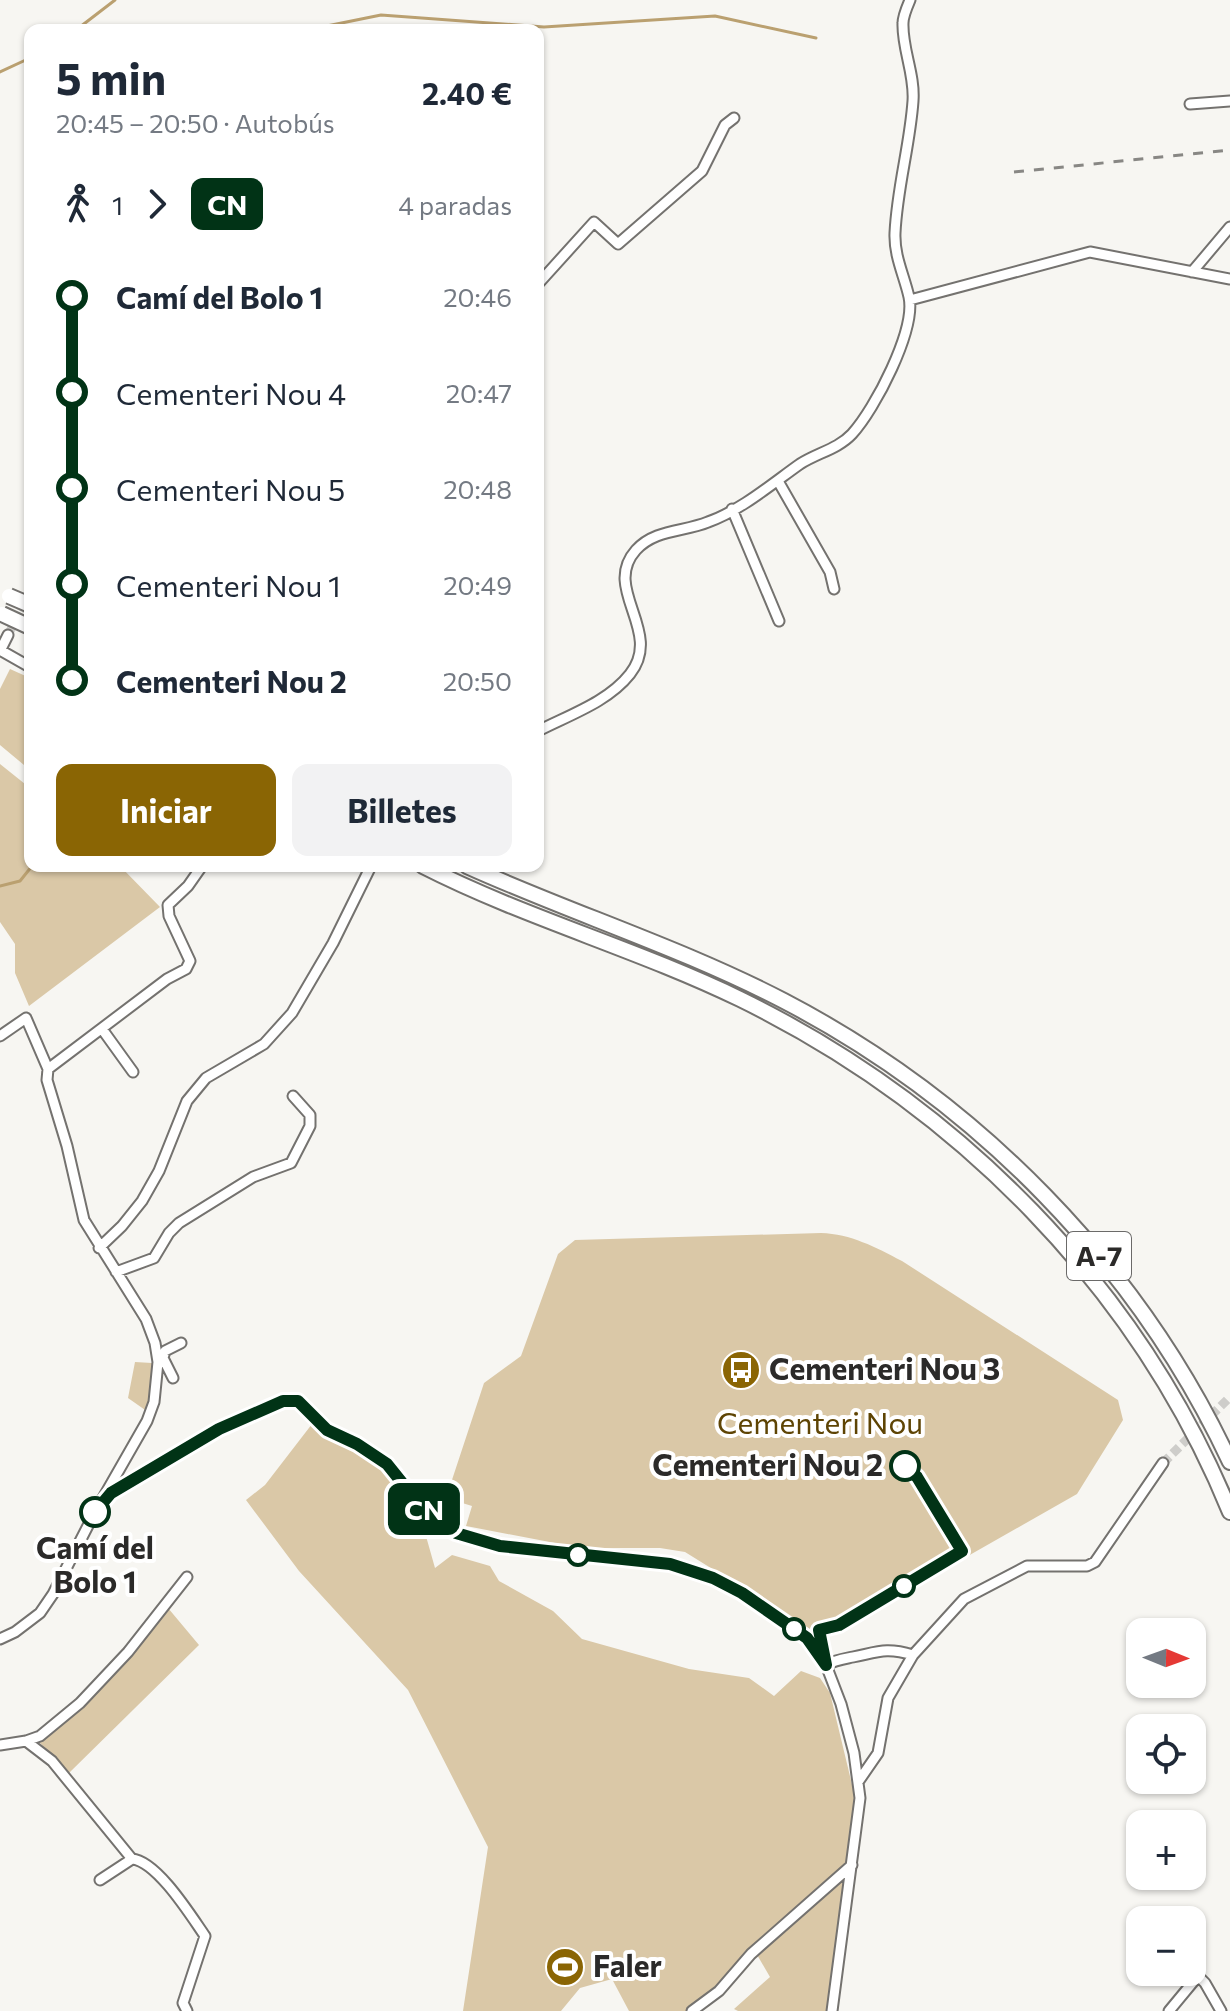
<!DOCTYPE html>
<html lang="es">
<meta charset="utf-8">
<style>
body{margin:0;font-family:Commissioner,sans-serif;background:#f2f2f3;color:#1f2937;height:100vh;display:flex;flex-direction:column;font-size:30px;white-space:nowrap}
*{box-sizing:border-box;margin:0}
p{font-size:26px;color:#747a83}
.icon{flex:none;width:44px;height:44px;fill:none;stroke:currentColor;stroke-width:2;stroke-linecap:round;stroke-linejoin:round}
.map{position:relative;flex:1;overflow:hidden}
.details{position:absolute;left:24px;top:24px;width:520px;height:848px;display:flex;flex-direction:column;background:#fff;border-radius:16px;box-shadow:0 2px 6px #0004}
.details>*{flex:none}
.badge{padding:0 16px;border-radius:12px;font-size:28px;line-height:52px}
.needle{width:52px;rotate:91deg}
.tools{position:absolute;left:1126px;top:1618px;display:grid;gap:16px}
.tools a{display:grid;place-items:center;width:80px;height:80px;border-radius:16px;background:#fff;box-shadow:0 2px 6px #0004;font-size:40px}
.map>.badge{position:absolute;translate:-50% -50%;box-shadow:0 0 0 4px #fff}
.legs{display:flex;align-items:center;gap:12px;height:88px;padding:0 32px;font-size:26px}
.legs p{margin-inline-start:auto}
.headline{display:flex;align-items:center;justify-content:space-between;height:136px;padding:0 32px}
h1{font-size:44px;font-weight:700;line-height:60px}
.primary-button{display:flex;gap:16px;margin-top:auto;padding:16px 32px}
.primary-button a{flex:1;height:92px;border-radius:16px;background:#8a6504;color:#fff;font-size:32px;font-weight:700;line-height:92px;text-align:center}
.primary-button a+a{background:#f2f2f3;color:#1f2937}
ul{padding:0 32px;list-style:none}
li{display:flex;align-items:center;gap:28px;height:96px;font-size:30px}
li i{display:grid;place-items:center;width:12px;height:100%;margin:0 10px;background:currentColor}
li i::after{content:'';width:20px;height:20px;margin:-10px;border:6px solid;border-radius:50%;background:#fff}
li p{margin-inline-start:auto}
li:first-child i{background:linear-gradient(#0000 50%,currentColor 0)}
li:last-child i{background:linear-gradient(currentColor 50%,#0000 0)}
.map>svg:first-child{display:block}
</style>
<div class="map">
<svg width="1230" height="2011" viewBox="0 0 1230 2011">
<rect width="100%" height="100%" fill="#f7f6f2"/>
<path fill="#dac8a7" d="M10,669L30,678V770L0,745V689Z
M0,764L30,788V866H120L160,907L29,1006L15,973V944L0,922Z
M821,1233C851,1234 875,1247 902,1261L1118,1400L1123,1420L1077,1494L824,1638L685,1552L660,1548H581L466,1526L472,1506L446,1498L484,1383L521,1356L558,1254L575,1240Z
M135,1362L152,1363L153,1380L148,1412L128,1398Z
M312,1424L365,1455L385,1474L422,1522L435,1568L452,1555L490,1566L499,1581L553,1611L582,1639L689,1669L749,1678L774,1696L801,1671L820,1678L830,1693L855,1797L827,2011H738L734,2009L770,1977L756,1953L715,1990L686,2011H629L612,1979L580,1988L561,2011H463L488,1847L408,1690L299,1571L246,1500L265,1485Z
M168,1608L199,1645L69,1773L39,1742L113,1675Z"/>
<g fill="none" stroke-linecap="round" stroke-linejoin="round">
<path stroke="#baa070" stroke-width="3" d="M76,30L115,0
M307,30L381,15L544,27L715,16L816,38
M0,72L30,58
M39,866L58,868L63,866
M0,886L20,881L32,866"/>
<path stroke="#cecdca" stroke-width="9" stroke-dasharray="9 4.5" stroke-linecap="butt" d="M8,635L30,593
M1163,1463L1230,1397"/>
<g stroke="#74726f" stroke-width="13">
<path id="minor" d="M1190,104L1230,101
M1192,272L1230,227
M538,284L594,222L618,244L702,171L725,125L734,118
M910,300L1090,252L1230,279
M778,481L830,572L834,589
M732,509L779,621
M0,650L30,667
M0,651L8,635
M538,731C569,715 608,702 630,674C664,631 601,589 636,550C655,529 684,532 708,522C740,511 773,483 800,464C817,453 838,449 852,434C875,409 916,330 909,297C904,275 894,256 895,233C897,188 910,145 913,101C915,74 902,49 903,23C903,16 907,7 910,0
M102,1029L133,1072
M0,1036L26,1018L48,1069L47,1080L67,1146L84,1220L146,1319L155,1343L158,1362L154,1402L147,1421L95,1512L53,1594L40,1613L15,1632L0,1639
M48,1069L167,979L186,969L190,961L169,916L168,905L188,886L202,866
M99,1248L122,1226L142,1201L159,1171L187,1101L206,1078L264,1044L292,1013L333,943L371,866
M116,1272L154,1258L169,1233L179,1223L253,1177L291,1163L310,1126V1115L293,1096
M173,1378L163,1358L165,1351L181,1343
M95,1512L111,1493L219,1429L283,1401H298L327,1430L357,1444L387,1464L432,1520L456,1533L500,1546L670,1564L713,1578L742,1593L807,1638L826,1665L841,1704L854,1753L860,1798L832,2011
M826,1665C835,1660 843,1659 853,1657C878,1652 886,1647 913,1655
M26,1741L52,1761L132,1859L100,1880
M0,1745L26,1741L40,1736L80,1703L128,1652L187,1577
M858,1782L878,1753L888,1698L913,1655L964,1599L1027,1566H1087L1095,1562L1163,1463
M132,1859C157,1861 191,1916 205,1936L183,2003L187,2011
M692,2011L719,1991L751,1954L852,1865
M1169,2011L1198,1976L1205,1983L1221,2011"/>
</g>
<g stroke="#74726f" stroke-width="18">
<path id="highway" d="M423,866C525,918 637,949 740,999C957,1105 1138,1287 1230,1512
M467,866C571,913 682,948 784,1001C976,1101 1138,1265 1230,1462"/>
</g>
<use href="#minor" stroke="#fff" stroke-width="9"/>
<use href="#highway" stroke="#fff" stroke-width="14"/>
<path stroke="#888784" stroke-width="3" stroke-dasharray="10 10" stroke-linecap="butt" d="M1014,172L1230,150"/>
<g stroke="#74726f" stroke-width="18" stroke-linecap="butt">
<path id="highway-bridge" d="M9,596L30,605
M2,614L30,627"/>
</g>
<use href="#highway-bridge" stroke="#fff" stroke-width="14"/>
</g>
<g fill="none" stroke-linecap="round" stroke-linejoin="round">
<g stroke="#fff" stroke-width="18">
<path id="line-1" d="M95,1512L111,1493L219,1429L283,1401H298L327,1430L357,1444L387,1464L432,1520L456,1533L500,1546L670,1564L713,1578L742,1593L807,1638L826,1665L819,1630L839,1625L962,1551L917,1477L905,1466"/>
</g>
<use href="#line-1" stroke="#013316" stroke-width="12"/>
</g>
<defs>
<g id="bus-disc" transform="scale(2)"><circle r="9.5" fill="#8a6504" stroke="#fff"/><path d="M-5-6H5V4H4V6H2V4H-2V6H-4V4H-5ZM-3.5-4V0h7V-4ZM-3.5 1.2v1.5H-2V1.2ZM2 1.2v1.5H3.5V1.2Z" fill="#fff"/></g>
<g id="stadium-disc" transform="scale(2)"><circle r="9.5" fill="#8a6504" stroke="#fff"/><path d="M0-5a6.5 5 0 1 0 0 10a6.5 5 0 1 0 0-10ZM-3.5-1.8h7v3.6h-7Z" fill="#fff"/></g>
</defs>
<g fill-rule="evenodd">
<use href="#bus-disc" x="741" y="1370"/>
<use href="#stadium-disc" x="565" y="1967"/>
</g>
<g fill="#fff" stroke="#013316" stroke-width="4">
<circle cx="905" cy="1466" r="14"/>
<circle cx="95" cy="1512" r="14"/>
<circle cx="578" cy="1555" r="10"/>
<circle cx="904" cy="1586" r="10"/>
<circle cx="794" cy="1629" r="10"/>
</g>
<g text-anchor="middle" stroke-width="8" stroke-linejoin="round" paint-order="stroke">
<rect fill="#fff" stroke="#6b6a69" stroke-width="2" x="1067" y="1232" width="64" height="48" rx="6"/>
<g font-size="28" font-weight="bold" fill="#2b2a29">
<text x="1099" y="1266">A-7</text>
</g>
<g font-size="30" font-weight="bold" fill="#2b2a29" stroke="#fff" text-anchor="start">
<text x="769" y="1380">Cementeri Nou 3</text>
<text x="593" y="1977">Faler</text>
</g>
<g font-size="30" fill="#5e4404" stroke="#fff">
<text x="820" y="1434">Cementeri Nou</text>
</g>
<g font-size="30" font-weight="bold" fill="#2b2a29" stroke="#fff" text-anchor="end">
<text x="883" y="1476">Cementeri Nou 2</text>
<text x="95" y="1559" text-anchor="middle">Camí del<tspan x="95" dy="34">Bolo 1</tspan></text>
</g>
</g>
</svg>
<div class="tools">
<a><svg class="needle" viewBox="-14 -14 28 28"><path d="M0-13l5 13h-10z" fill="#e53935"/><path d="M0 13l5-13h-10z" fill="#747a83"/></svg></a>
<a><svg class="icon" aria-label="locate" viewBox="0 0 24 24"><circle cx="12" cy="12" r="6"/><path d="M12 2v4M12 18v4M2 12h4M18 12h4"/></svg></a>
<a>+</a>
<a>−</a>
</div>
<b class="badge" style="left:424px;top:1509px;background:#013316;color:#fff">CN</b>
<section class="details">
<div class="headline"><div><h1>5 min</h1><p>20:45 – 20:50 · Autobús</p></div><b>2.40 €</b></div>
<div class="legs"><svg class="icon" aria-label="walk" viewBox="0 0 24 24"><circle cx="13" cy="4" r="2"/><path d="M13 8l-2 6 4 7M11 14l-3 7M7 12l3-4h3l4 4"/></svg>1<svg class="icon" aria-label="forward" viewBox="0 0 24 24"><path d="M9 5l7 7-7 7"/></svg><b class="badge" style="background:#013316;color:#fff">CN</b><p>4 paradas</p></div>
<ul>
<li><i style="color:#013316"></i><b>Camí del Bolo 1</b><p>20:46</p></li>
<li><i style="color:#013316"></i><span>Cementeri Nou 4</span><p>20:47</p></li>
<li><i style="color:#013316"></i><span>Cementeri Nou 5</span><p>20:48</p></li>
<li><i style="color:#013316"></i><span>Cementeri Nou 1</span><p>20:49</p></li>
<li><i style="color:#013316"></i><b>Cementeri Nou 2</b><p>20:50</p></li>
</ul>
<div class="primary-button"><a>Iniciar</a><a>Billetes</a></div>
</section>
</div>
